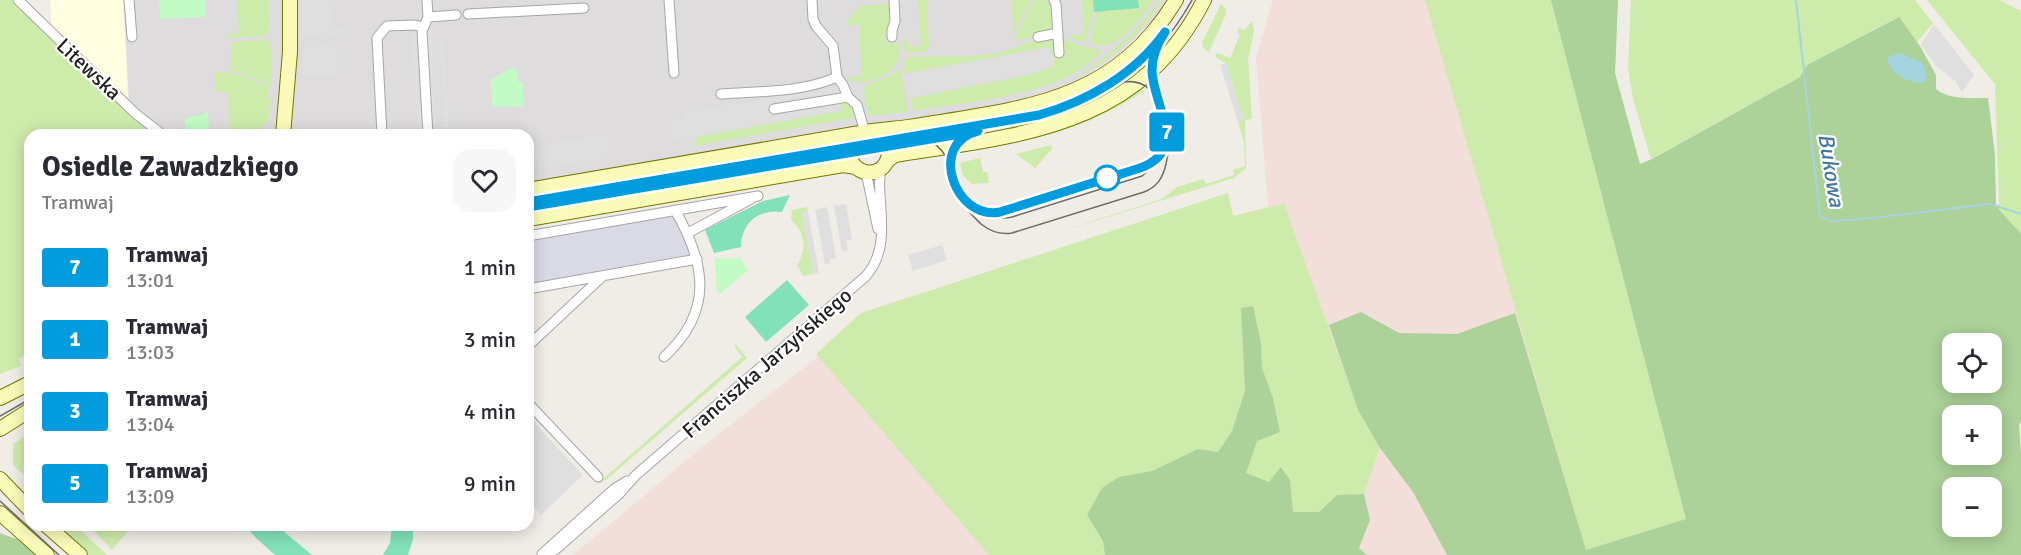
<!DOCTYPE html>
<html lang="pl">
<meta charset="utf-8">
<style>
body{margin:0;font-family:Signika,sans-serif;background:#f7f7f7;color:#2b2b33;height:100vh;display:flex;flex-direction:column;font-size:22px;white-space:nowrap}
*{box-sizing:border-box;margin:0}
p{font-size:20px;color:#7c7c81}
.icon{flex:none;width:33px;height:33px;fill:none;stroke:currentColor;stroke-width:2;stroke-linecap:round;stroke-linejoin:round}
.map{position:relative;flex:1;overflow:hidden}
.details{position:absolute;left:24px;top:129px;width:510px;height:402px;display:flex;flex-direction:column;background:#fff;border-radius:18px;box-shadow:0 3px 15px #0003}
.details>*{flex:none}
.badge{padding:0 12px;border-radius:4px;font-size:21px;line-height:39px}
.fabs{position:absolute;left:1942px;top:333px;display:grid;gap:12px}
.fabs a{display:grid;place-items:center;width:60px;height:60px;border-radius:12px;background:#fff;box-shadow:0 3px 15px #0003;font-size:30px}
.map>.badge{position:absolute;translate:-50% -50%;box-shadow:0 0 0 3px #fff}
.round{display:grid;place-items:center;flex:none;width:63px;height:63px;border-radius:18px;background:#f7f7f7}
.summary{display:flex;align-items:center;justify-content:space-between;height:102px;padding:0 18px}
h1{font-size:28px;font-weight:700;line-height:45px}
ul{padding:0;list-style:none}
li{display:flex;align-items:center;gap:18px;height:72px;padding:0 18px}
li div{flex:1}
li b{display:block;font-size:22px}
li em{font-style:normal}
li .badge{min-width:66px;font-weight:700;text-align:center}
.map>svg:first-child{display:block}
</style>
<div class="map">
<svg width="2021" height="555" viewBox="0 0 2021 555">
<rect width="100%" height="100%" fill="#f0ece6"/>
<path fill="#dedcdc" d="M124,0H288L281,135H171L129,101Z
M292,0H1168L1156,17L1119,54L1073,83L1048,95L1017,103L528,188V135H285Z"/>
<path fill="#fffee0" d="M50,0H123L128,98H124L52,29Z"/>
<path fill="#f2dfd9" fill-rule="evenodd" d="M1273,0H1618L1615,73L1692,360L1953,454H1992L2021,555H573L707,443L869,317L1228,193L1233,216L1268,207L1256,58ZM1953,488H1992V526H1953Z"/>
<path fill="#cdebab" d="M0,0H15L160,135H30V353L19,358L21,366L0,374Z
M237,0H269L270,28L267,36L228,38V34L239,33Z
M918,0H927L929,48L924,52L907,53L903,48V41L908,38L909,47L921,46Z
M1011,0H1031L1014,35Z
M1034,0L1051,1C1053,11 1057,23 1049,31L1015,42V39Z
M1082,0H1093L1094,12L1085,41L1083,42L1071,39L1070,35L1084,34Z
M1138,0H1154C1143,16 1112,59 1090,42L1097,11L1138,8Z
M1159,0H1162C1141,36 1107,64 1069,81C1103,61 1136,33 1159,0Z
M1425,0H1551L1686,519L1586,550Z
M1631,0H1915L1933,23L1917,42L1898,17L1807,65L1800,77L1651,159L1633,99L1628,68Z
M1927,0H1999L2021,11V234L1996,206L1999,203L1995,84Z
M891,4L892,20L884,43H899C899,48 900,54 899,58C895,76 865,87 849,80L848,77L862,76L859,25H845L859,6Z
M1221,4L1225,8L1226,14L1209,52L1203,47L1202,42Z
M1252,21L1254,31L1248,59L1252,119L1245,120L1246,168L1234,178L1037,239L1162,199L1177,187L1203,179L1206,184L1234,175L1233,170L1245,166L1244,142L1238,122L1244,120L1226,63L1215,57L1217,53L1230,58L1240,35L1237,33L1239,28L1245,30Z
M1155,37L1157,38C1111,90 1060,109 994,122L993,118L1037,109Z
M1038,39H1064L1077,45L1102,51C1066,96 967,102 913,111L911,98L1029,75L1055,64L1050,47L904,74L903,63L908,57L972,56L999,53Z
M264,40L268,41L271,46L272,85L230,70L232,42Z
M900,68L908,112L868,116L863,87L894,74Z
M214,72H230L272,87L268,89V98H271L269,120L254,135H230L228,93H216Z
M1136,90H1145C1098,122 1053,136 998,146L997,142Z
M840,100L850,101L858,117L696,146V137L841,111Z
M1051,145L1052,149L1035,168L1016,154Z
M980,158L983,172H987L989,183L972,184L963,176L960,163Z
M653,173L654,178L528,200V195Z
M655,187L656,192L528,214V208Z
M1228,193L1233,216L1284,204L1358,410L1380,448L1364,494L1337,495L1319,512H1293L1290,480L1281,467L1269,483L1246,473L1257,441L1280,432L1273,398L1262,368L1261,343L1252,306L1241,308L1245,391L1232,431L1218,452L1198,449L1152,471L1119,477L1087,515L1103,541L1105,555H989L816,354L861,313Z
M807,207L808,211L802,212L813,274L803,276L797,265C808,248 805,233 791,220L792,210Z
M734,342L747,358L607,479L595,486L742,357L736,349Z
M30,433V480L13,465V444Z
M53,525H75L107,555H86Z
M88,525H133L112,550Z"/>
<path fill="#acd199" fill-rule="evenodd" d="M1551,0H1618L1615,73L1640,164L1652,159L1800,77L1807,65L1899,17L1920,46L1936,75V89C1949,100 1971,98 1988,98L1995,155L1996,206L2021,234V422L2019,425L2021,454V555H1447L1413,492L1380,448L1358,410L1329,325L1361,312L1399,333L1457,334L1515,313L1586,550L1686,519ZM1953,344H1992V382H1953ZM1953,416H1992V454H1953ZM1953,488H1992V526H1953Z
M1253,306L1261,343L1262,368L1273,398L1280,432L1257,441L1246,473L1269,482L1281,467L1290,480L1293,512H1319L1337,495L1364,494L1370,520L1359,548L1367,555H1105L1103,541L1087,515L1102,488L1119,477L1152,471L1198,449L1218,452L1232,431L1245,391L1241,308Z
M0,533L19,540L35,555H0Z"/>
<path fill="#c2fbc4" d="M159,0H205L206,17L160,19Z
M511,68H516L518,82H523L524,106L495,107L492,104L491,80Z
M208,112L209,135H186L185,119Z
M715,258H740L748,270L720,294L717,293Z"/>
<path fill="#82e1b8" d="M1093,0H1138L1139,8L1094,12Z
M790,195L782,212C759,208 741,224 741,247L714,253L705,230L763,201Z
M787,280L809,305L766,342L745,317Z
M245,525H276L312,555H275L255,537Z
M392,525H413V539L408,555H383L390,543Z"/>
<path fill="#dfdfdf" d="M302,0H333L334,29H343V34L303,37Z
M1934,24L1974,75L1962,92L1955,81L1936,66L1921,45Z
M426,31H431L436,135H431Z
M412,33H418L424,135H418Z
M445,41L450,135H444L439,42Z
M336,44L338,76L317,77L303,75L302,48Z
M1050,47L1055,65L1038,72L911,98L907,97L904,74Z
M1226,63L1244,120L1238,122L1220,65Z
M837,87L840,95L839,111L673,140L671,120L683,119V113Z
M606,134L610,157L528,171V147Z
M846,204L852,240L846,241L848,250L842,251L834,206Z
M827,207L836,258L830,259V263L825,264L815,210Z
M808,211L819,273L813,274L802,212Z
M942,245L947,260L913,271L908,255Z
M528,416L583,475L541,515L528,501Z"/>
<path fill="#dadae6" d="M675,210L697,259L528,289V236Z"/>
<path fill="#a5d4df" d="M1899,53L1923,63L1927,76L1925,82C1911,85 1886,73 1888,57Z"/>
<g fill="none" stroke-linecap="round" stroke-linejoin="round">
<path stroke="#a5d4df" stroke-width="2" d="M1796,0L1820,217L1833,221L1872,218L1990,204L2021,214"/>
<g stroke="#a6a6a6" stroke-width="11">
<path id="street" d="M18,0L136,114L163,135
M129,0L132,37
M427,0L428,17L422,31L428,135
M669,0L674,73
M812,0L813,19L816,26L833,46L837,77L843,85L848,97
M1054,0L1056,4L1059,53
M468,14L584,8
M428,17L456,15
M892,37V30L895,21L894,0
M1038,37L1058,33
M721,94C759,91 801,93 837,77
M774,109L848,97L857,105L865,132
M382,135L377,38L387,26L415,25L423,27
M862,171L867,177L878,229
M688,233L751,199
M528,236L758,196
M528,289L697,259
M528,346L603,276
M664,357C714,311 706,264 675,210
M528,403L598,477
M542,554L614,489L627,481
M547,555L555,550L619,494L636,475L866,276C886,253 882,224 880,196C880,186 878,177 882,168"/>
</g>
<g stroke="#737b02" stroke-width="16">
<path id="secondary" d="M874,132C899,141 890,177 865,172C849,168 843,147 856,136C862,130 897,129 908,127C1017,109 1113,105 1176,0
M283,135L290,52V0
M888,160L895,155C1021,135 1139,128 1204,0
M528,190L860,133
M528,219L843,165L856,167
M0,398L30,383
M0,429L30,410
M0,479L30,510
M0,513L47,555
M46,525L80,555"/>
</g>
<use href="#street" stroke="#fff" stroke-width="9"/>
<use href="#secondary" stroke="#fafbb9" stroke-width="14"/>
<path stroke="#6d6d6d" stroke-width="1.5" d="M1120,83C1135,79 1147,84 1156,96
M926,139C952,150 951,176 961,198C965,209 973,216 981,224C991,232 1000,235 1012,233L1144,192C1157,187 1163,178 1166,164C1174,131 1159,112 1153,81C1151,72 1152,63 1154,53
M951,167C949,151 956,140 970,133
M968,203C982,213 994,221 1012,217L1142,176L1154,166L1165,144
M528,207L1009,126C1089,111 1152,73 1192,0
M0,416L30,399
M0,501L59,555"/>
</g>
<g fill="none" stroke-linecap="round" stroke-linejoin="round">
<g stroke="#fff" stroke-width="14">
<path id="line" d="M528,202L1039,115C1088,101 1135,74 1165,32C1157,44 1152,56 1152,71C1153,105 1190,150 1140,168L1000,212C955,221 927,143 978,131L528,207"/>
</g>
<use href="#line" stroke="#009cdd" stroke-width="9"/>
</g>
<circle fill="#fff" stroke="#009cdd" stroke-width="3" cx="1107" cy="178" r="12"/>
<g text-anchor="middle" stroke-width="4.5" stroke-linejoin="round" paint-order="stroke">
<g font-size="21" fill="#1f1f1f" stroke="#fff">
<text transform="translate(89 69) rotate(43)" y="7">Litewska</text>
<text transform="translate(767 363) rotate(-41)" y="7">Franciszka Jarzyńskiego</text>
</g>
<g font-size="22" font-style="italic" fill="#4377a2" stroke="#fff">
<text transform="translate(1832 170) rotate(81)" y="8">Bukowa</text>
</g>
</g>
</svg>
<div class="fabs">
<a><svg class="icon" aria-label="locate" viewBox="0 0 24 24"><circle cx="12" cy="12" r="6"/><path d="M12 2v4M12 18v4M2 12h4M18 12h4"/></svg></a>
<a>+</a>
<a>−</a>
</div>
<b class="badge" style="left:1167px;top:132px;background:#009cdd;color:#fff">7</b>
<section class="details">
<div class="summary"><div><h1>Osiedle Zawadzkiego</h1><p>Tramwaj</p></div><a class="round"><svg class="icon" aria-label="heart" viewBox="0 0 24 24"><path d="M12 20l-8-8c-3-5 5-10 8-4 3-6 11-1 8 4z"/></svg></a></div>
<ul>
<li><span class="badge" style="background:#009cdd;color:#fff">7</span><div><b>Tramwaj</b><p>13:01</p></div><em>1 min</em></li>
<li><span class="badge" style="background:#009cdd;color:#fff">1</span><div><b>Tramwaj</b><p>13:03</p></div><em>3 min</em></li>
<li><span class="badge" style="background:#009cdd;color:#fff">3</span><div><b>Tramwaj</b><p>13:04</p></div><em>4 min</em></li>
<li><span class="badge" style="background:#009cdd;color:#fff">5</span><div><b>Tramwaj</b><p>13:09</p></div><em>9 min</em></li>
</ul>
</section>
</div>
